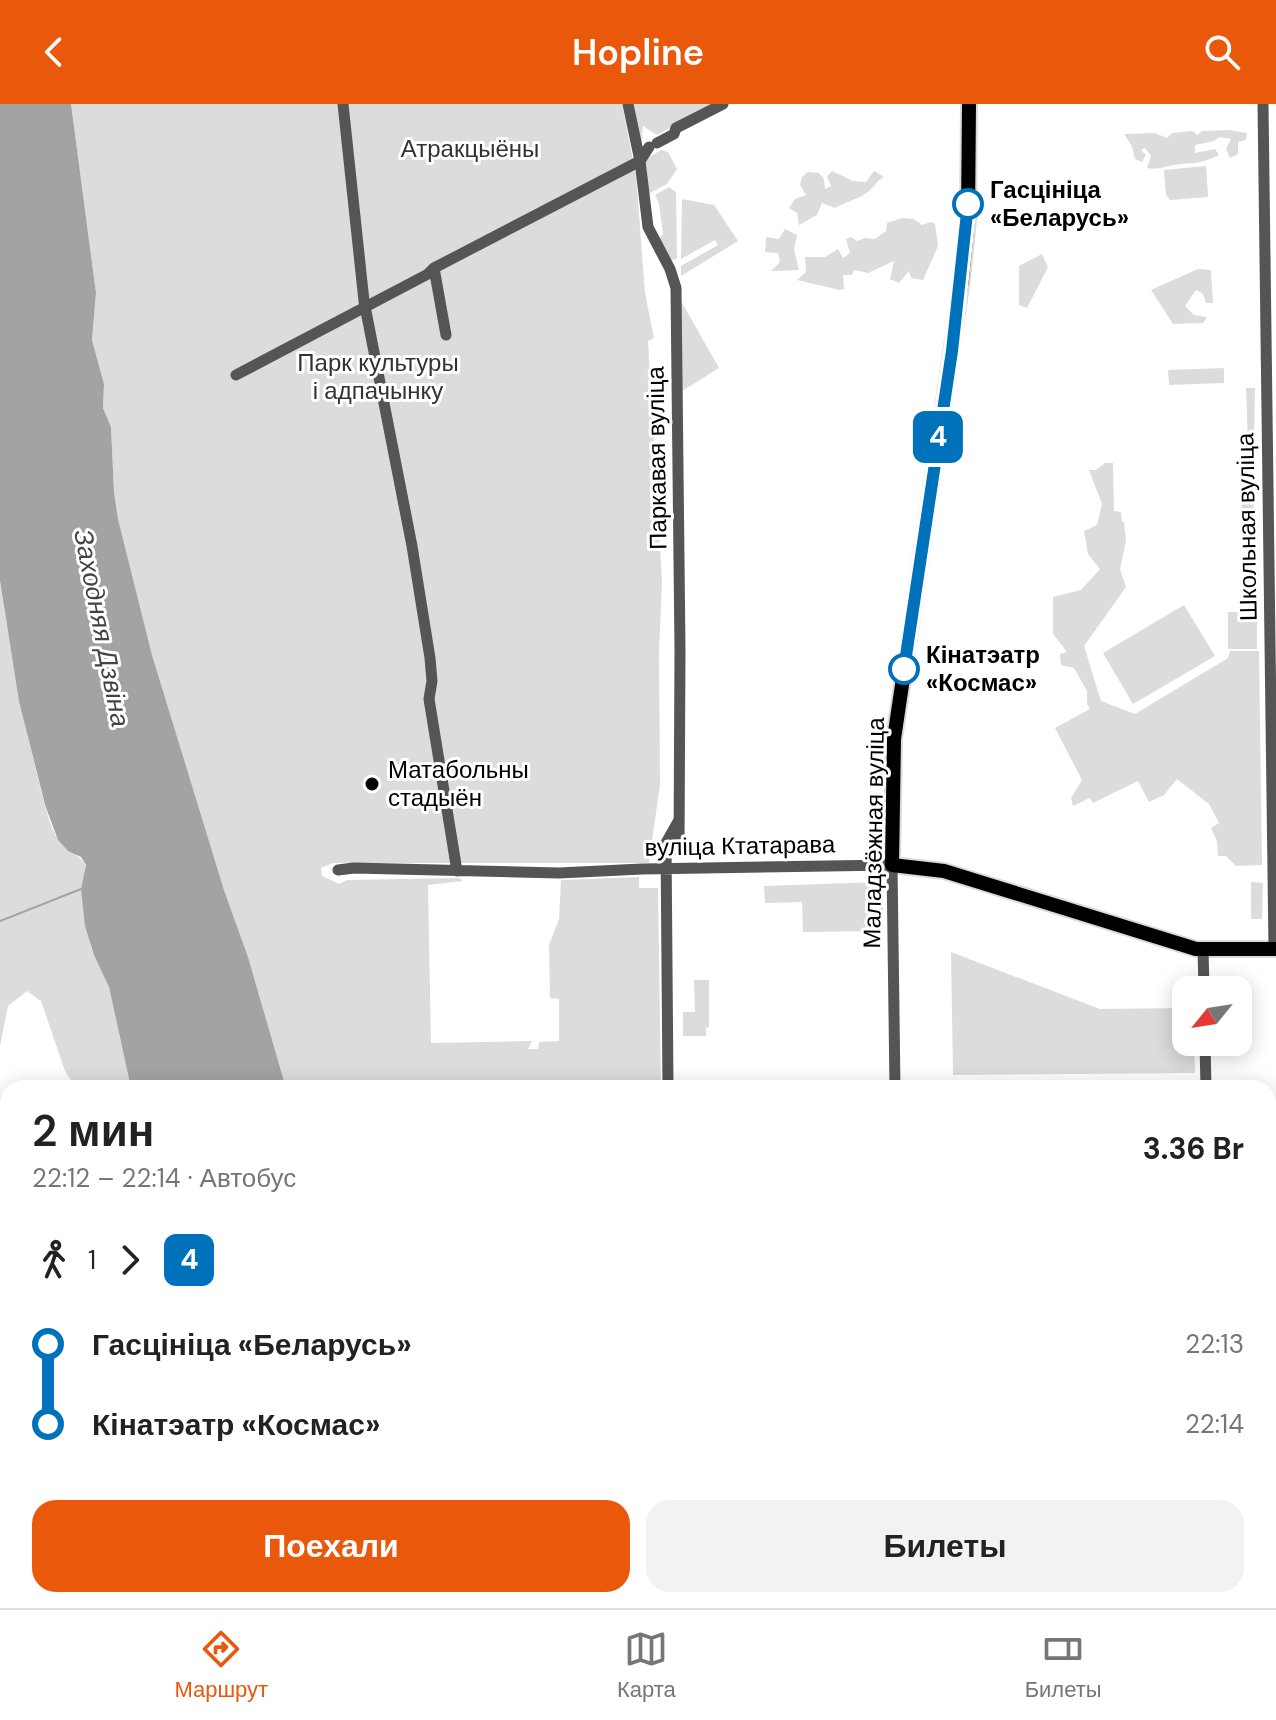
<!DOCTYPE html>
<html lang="ru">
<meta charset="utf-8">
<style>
body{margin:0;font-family:"DM Sans",sans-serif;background:#f2f2f2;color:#222;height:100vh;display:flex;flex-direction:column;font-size:30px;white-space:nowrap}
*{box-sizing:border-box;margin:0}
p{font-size:26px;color:#767676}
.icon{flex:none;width:44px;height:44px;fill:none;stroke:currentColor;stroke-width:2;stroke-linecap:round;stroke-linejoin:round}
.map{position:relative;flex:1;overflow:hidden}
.drawer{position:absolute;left:0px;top:976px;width:1276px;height:528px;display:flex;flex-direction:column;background:#fff;border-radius:24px 24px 0 0;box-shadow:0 4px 20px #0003}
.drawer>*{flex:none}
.badge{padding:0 16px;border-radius:12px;font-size:28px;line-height:52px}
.needle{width:52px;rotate:240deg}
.fabs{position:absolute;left:1172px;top:872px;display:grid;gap:16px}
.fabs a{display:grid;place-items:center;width:80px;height:80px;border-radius:16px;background:#fff;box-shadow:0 4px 20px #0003;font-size:40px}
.map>.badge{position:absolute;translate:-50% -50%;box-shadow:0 0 0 4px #fff}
.legs{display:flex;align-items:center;gap:12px;height:88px;padding:0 32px;font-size:26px}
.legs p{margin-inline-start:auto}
.headline{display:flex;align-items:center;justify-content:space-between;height:136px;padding:0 32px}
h1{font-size:44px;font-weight:600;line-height:60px}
.action{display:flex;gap:16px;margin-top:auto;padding:16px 32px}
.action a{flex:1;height:92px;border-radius:24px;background:#ea580c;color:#fff;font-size:32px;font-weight:600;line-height:92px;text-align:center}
.action a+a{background:#f2f2f2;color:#222}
ul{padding:0 32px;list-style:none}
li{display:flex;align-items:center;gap:28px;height:80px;font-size:30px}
li i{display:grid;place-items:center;width:12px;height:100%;margin:0 10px;background:currentColor}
li i::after{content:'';width:20px;height:20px;margin:-10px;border:6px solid;border-radius:50%;background:#fff}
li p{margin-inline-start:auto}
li:first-child i{background:linear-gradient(#0000 50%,currentColor 0)}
li:last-child i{background:linear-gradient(currentColor 50%,#0000 0)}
header{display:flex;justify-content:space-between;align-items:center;height:104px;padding:0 32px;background:#ea580c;color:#fff;font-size:36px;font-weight:600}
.tab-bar{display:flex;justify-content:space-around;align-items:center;height:112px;border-top:2px solid #e0e0e0;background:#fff;font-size:22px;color:#767676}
.tab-bar a{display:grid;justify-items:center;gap:4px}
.tab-bar .selected{color:#ea580c}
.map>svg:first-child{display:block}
</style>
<header><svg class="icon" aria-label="back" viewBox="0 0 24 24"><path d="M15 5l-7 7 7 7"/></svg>Hopline<svg class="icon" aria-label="search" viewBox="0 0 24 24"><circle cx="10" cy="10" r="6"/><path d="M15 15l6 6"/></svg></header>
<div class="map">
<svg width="1276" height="1504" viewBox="0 0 1276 1504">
<rect width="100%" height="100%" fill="#fff"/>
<path fill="#dcdcdc" d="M71,0H622L636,71L645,189L654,234L648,237L662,478L659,548L660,680L649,759H333L321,764L322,772L339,780L347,776L459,774L463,777L428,781L431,939L532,937L528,945H538L539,938L559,937V895L550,894L549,841L559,815L561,776L639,773V784H658L661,984H286L248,853L224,786L152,551L118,415L114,388L111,323L103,304L104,280L92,236L96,189Z
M632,0H714L657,31L643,22L641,40Z
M1229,26L1247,29L1246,36L1238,38V50L1230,54L1226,45L1231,35L1219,33L1214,37L1195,41V49L1215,45L1219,51C1198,61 1195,58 1174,61C1163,63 1158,66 1147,64L1151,52L1145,44L1141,46L1146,51L1142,58L1135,55L1132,42L1124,30L1155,29L1167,34L1172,29L1193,27L1197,31L1202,27Z
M661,46L668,48L677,65L667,80L648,90L643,57Z
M1206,62L1208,93L1170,96L1166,91L1164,66Z
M832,67L853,77L866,78L874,67L883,72L882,75L879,76C864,96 855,93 835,104L822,99L817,111L799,121L797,109L789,104L795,95L806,91L800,81L802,73L808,68L819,69L824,75L825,85L831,82L827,72Z
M669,83L676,88L677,155L671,156L658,135L663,130L659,100L655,91Z
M682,95L714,101L738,137L681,172V162L718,141L715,136L681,155Z
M903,114L914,115L922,121L931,118L935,120L938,142L923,176L911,174L909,167L899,179L890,175L894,157L868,169L854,166L852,171H843L844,185L840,186L797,176L806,168L805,153H825L838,145L843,154L850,149L846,135L851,133L857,137L865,134L875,135L886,127L887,119Z
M785,125L797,131L794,146L799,166L771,167L780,158L778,149L765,148L766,133L779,135Z
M1042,150L1048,163L1027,204L1019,201V162Z
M1198,165L1211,166L1213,199H1206L1203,190L1196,186L1185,202L1194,211L1207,213L1203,219L1173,220L1151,186Z
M681,197L719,264L682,287Z
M1224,264V279L1169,281L1168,266Z
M1246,284H1255L1254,342H1248Z
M1253,352L1254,442H1242L1241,353Z
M1105,359H1113L1114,407L1121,408L1122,417L1124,418L1126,437L1120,465L1126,483L1084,542L1101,597L1135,610L1228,554L1230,547H1259L1262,761L1236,762L1226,752H1218L1217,737L1211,724L1219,719L1209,700L1177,675L1164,691L1149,698L1138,677L1093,699L1090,694L1073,702L1071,694L1082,676L1055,624L1090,605L1087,600V587L1074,564L1061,561L1060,550L1067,548L1053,530V493L1081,486L1100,465L1088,450L1084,427L1097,421L1102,400L1089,366H1096Z
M0,477C9,537 19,596 33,654C39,678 44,703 53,726C63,749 78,747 86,762L81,785L91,843L109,883L131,984H76L65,967L41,897L27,887L8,902L0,942Z
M1184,501L1215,552L1133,600L1103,549Z
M1228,508H1257V545H1228Z
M880,778L883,781V827L803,828L802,798L765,799L764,782Z
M1251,778L1263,779L1262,815H1251Z
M951,848L1100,905L1186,904V938H1194L1195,969L953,971Z
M694,876H709V923L706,924V932H683V908H695Z
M1268,1239H1274L1275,1324L1268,1325Z
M1268,1328H1276V1422H1268Z
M141,1496H257L259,1504H136Z
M401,1496H526L535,1504H403Z
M609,1496H668V1504H590Z"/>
<path fill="#a3a3a3" d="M0,0H71L96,189L92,236L104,280L103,304L111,323L114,388L118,415L152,551L224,786L248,853L286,984H131L109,883L94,851L85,822L81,785L86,761L81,753L68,747L58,736L45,701L19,597L0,477Z
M264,1496H401L403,1504H265Z"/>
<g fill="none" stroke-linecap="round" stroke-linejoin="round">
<path stroke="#a3a3a3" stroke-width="2" d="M0,817L81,785"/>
<g stroke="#dbdbdb" stroke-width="18">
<path id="major" d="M969,0L968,115L962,175L894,635L892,761L944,767L1196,845H1276"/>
</g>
<path stroke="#555" stroke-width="11" d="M343,0L364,197L412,442L430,554L432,577L429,595L457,767
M628,0L640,57L648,123L670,165L676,184L680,546L679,747
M1263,0L1274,845
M657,39L674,30L676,24L723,0
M434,164L446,231
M236,271L428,170L434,164L640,57L649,43
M338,766L354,764L559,769L642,765L892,761L895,984
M1203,845L1204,886
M1205,938L1206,984
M668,984L666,739L679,716
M673,1496V1504
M900,1496V1504
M1046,1496V1504"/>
<use href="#major" stroke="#000" stroke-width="14"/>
</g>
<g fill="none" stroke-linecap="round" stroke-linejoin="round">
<g stroke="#fff" stroke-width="18">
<path id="line-1" d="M904,565L952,247L968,100"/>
</g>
<use href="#line-1" stroke="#0072bc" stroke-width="12"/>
</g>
<g fill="#fff" stroke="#0072bc" stroke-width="4">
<circle cx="968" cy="100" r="14"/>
<circle cx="904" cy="565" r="14"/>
</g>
<circle fill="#000" stroke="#fff" stroke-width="3" cx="372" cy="680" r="8"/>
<g text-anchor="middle" stroke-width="6" stroke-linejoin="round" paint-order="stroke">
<g font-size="24" fill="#333" stroke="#fff">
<text x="470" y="53">Атракцыёны</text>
<text x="378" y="267">Парк культуры<tspan x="378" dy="28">і адпачынку</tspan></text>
</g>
<g font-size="24" font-weight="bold" fill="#000" stroke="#fff" text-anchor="start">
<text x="990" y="94">Гасцініца<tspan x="990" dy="28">«Беларусь»</tspan></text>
<text x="926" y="559">Кінатэатр<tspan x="926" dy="28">«Космас»</tspan></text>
</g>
<g font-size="24" fill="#000" stroke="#fff">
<text transform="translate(657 354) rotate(-91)" y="8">Паркавая вуліца</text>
<text transform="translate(1247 423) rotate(-91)" y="8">Школьная вуліца</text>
<text transform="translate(874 729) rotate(-89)" y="8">Маладзёжная вуліца</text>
<text transform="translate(740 742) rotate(-1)" y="8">вуліца Ктатарава</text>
</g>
<g font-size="24" fill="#000" stroke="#fff" text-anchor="start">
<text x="388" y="674">Матабольны<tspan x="388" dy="28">стадыён</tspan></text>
</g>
<g font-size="26" font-style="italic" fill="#444" stroke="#fff">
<text transform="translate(102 524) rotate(79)" y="9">Заходняя Дзвіна</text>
</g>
</g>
</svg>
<div class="fabs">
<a><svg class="needle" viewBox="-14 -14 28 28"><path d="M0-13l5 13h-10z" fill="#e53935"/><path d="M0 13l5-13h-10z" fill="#767676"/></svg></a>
</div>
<b class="badge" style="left:938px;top:333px;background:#0072bc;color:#fff">4</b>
<section class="drawer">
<div class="headline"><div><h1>2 мин</h1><p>22:12 – 22:14 · Автобус</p></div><b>3.36 Br</b></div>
<div class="legs"><svg class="icon" aria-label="walk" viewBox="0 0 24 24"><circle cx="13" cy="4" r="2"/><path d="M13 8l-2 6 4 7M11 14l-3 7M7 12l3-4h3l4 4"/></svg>1<svg class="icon" aria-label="forward" viewBox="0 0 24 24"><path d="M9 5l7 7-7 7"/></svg><b class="badge" style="background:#0072bc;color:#fff">4</b></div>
<ul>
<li><i style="color:#0072bc"></i><b>Гасцініца «Беларусь»</b><p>22:13</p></li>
<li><i style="color:#0072bc"></i><b>Кінатэатр «Космас»</b><p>22:14</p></li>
</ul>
<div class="action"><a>Поехали</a><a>Билеты</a></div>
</section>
</div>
<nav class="tab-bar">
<a class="selected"><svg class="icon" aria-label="directions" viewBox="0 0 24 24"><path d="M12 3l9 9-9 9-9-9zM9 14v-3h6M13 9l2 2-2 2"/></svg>Маршрут</a>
<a><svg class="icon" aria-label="map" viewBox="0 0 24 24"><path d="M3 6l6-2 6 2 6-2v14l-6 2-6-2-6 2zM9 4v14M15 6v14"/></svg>Карта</a>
<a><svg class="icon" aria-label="tickets" viewBox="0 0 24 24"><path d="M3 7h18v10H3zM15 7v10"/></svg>Билеты</a>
</nav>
